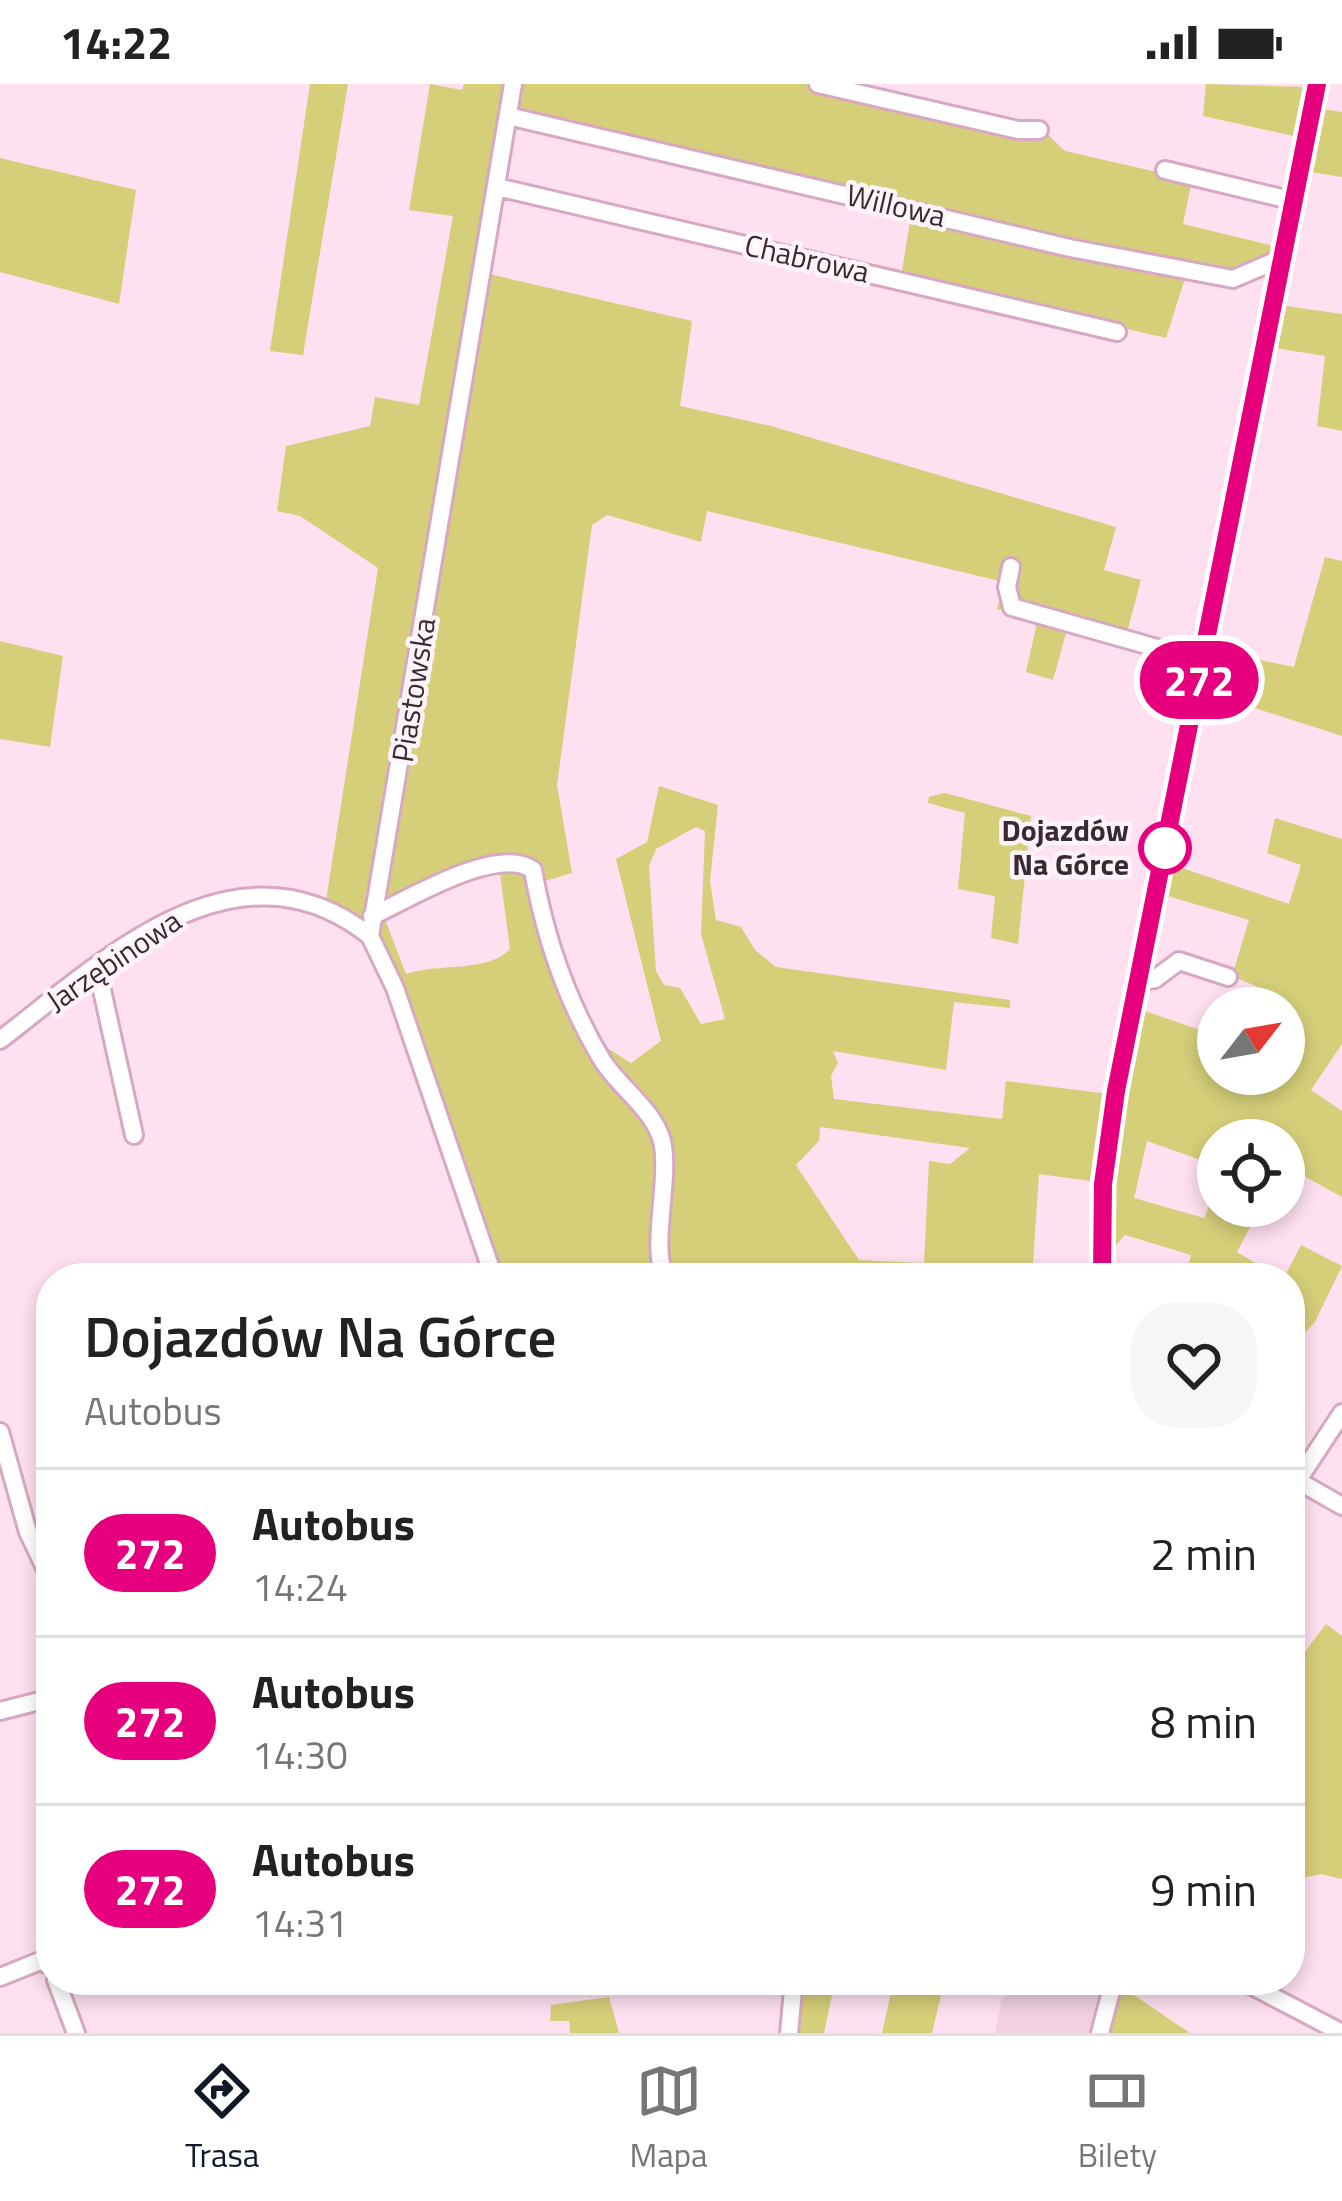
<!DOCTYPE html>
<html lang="pl">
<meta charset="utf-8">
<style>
body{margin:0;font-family:"Titillium Web",sans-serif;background:#f6f6f6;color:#222;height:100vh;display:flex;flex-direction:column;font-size:45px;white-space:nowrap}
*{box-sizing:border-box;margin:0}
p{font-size:39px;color:#767676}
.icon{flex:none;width:66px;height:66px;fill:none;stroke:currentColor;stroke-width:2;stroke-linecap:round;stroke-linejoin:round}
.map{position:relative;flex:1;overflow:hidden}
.sheet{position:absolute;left:36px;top:1179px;width:1269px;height:732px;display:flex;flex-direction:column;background:#fff;border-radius:48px;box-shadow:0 6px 18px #0003}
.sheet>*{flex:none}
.badge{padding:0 24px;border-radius:39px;font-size:42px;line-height:78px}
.needle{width:78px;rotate:59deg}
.fabs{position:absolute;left:1197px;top:903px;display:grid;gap:24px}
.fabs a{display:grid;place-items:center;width:108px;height:108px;border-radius:50%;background:#fff;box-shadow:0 6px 18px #0003;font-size:60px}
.map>.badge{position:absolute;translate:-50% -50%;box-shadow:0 0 0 6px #fff}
.round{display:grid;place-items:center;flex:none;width:126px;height:126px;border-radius:48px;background:#f6f6f6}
.headline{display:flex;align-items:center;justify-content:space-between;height:204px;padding:0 48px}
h1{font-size:57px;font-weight:600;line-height:90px}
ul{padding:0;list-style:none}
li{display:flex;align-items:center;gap:36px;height:168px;padding:0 48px;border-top:3px solid #e0e0e0}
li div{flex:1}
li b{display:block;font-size:45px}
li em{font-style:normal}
li .badge{min-width:132px;font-weight:700;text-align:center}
.status{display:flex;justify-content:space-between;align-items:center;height:84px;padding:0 60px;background:#fff;direction:ltr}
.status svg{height:33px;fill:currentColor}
.tab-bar{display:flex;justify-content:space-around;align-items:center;height:168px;border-top:3px solid #e0e0e0;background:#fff;font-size:33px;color:#767676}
.tab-bar a{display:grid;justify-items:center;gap:6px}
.tab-bar .on{color:#111827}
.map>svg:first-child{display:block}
</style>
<div class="status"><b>14:22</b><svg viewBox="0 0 49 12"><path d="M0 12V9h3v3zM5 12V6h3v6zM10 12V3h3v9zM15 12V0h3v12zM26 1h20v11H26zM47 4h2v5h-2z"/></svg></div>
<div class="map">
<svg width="1342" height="1949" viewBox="0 0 1342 1949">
<rect width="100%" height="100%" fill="#fee0f0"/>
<path fill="#f2d0e2" d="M1026,1896H1111L1096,1949H995L1002,1914L1023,1904Z"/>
<path fill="#d5cf7a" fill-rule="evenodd" d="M310,0H348L303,271L270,267Z
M430,0L462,6L464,0H510L367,846L325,823L378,484L300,432L277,427L286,362L370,342L375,313L419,321L453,132L409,126Z
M516,0H805L1018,50L1045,48L1065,67L1192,96L1183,140L1278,163L1276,174L1232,192L1043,154L511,30Z
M1206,0L1308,3L1298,53L1203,32Z
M1316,24L1342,28V93L1303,87Z
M0,74L136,106L119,220L0,188Z
M911,131L1187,188L1166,254L901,193Z
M489,190L692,237L680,322L771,342L1116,443L1104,486L1141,496L1126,552L1014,521L1010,503L1016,474L1010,476L1005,498L1010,525L1068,542L1053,596L1026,588L1038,534L997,525L1004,498L707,427L701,458L607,431L592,441L557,701L572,789L538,799C530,740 405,813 375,827L404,691Z
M1279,221L1342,230V347L1317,342L1325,272L1268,263Z
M1325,473L1342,477V652L1202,607L1211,566L1294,583Z
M0,557L63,572L50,663L0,655Z
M659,702L718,721L710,797L716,836L741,843L755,866L776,883L1010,916V924L954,918L946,986L833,967L838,979L831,992L834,1015L1002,1035L1006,997L1109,1010L1097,1098L1039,1090L1032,1194H498L374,852L383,830L406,890C437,879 488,889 510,865L499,783L524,784L593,965H609L631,979L661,957L616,775L647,758ZM696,743L705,747L701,850L725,935L701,940L680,904L664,901L656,887L649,782L656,765ZM820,1043L970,1064L950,1080L929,1077L924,1179L859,1176L796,1081L819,1057Z
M945,709L1031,732L1018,860L991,854L995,812L958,805L965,729L928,719L929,713Z
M1275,734L1342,755V960L1311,1006L1342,1027V1113L1284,1081V1056H1218V1082L1147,1057L1134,1114L1204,1134L1218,1100V1122L1255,1134L1237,1168L1280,1194H1185L1191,1171L1125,1151L1105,1174L1114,1055L1139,925L1218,952V990H1284V924H1275L1279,912L1232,892L1249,836L1161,810L1167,779L1289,820L1301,781L1267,769Z
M1301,1161L1342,1182L1315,1238L1290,1264V1194H1284Z
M1326,1540L1342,1552V1795L1321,1790L1297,1795L1290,1786V1574L1297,1578Z
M916,1896L943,1903L932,1949H882L891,1908L833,1907L824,1949H792L798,1900Z
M1122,1903L1190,1949H1110Z
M609,1913L619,1949H570L569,1937H550L551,1921Z"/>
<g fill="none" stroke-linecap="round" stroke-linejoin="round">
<g stroke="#d8a8c2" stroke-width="22">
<path id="minor" d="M818,0L1018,46H1039
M508,32L1070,164L1233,195L1282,174
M1165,86L1294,117
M497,103L1117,248
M1011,483L1007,503L1012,523L1203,577
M372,832C407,816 498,760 533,786C545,854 566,916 602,976C619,1003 654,1026 662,1057C671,1095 649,1166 666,1194
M91,887L102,906L134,1051
M1138,898L1155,895L1179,877L1228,893
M0,956C106,875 236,747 370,852
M122,1194V1190
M494,1194L395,904L370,852L513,0
M1102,1194L1103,1100L1116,1007L1317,0
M0,1348L28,1448L51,1496
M1291,1393L1342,1422
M1290,1408L1342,1329
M0,1627L51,1614
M0,1893L40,1877L51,1882
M56,1896L76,1949
M1241,1896L1342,1949
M789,1949L794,1896
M1100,1949L1114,1896"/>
</g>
<use href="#minor" stroke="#fff" stroke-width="16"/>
</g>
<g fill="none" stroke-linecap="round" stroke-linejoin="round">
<g stroke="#fff" stroke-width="27">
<path id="line" d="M1102,1194L1103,1100L1116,1007L1317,0"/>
</g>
<use href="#line" stroke="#e6007e" stroke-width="18"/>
</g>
<circle fill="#fff" stroke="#e6007e" stroke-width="6" cx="1165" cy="764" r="24"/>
<g text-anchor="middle" stroke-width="9" stroke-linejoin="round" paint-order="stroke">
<g font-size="30" fill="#3a2832" stroke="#fef4f9">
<text transform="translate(896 122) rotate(13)" y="10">Willowa</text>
<text transform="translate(807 175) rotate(13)" y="10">Chabrowa</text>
<text transform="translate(414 606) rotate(-81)" y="10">Piastowska</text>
<text transform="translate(114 877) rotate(-34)" y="10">Jarzębinowa</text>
</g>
<g font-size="30" font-weight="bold" fill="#3a2832" stroke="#fef4f9" text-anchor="end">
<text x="1129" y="757">Dojazdów<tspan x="1129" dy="34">Na Górce</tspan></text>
</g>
</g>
</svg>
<div class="fabs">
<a><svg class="needle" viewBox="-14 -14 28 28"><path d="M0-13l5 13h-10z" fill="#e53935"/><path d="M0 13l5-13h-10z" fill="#767676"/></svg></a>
<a><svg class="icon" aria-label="locate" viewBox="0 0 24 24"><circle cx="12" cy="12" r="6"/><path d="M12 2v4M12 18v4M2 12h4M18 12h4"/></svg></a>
</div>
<b class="badge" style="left:1199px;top:596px;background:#e6007e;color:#fff">272</b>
<section class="sheet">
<div class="headline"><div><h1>Dojazdów Na Górce</h1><p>Autobus</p></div><a class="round"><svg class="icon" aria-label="heart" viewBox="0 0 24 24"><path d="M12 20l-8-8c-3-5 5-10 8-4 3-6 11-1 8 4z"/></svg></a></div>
<ul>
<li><span class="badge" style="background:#e6007e;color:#fff">272</span><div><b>Autobus</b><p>14:24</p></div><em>2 min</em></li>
<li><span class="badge" style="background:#e6007e;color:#fff">272</span><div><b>Autobus</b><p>14:30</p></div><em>8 min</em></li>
<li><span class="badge" style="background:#e6007e;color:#fff">272</span><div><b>Autobus</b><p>14:31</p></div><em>9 min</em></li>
</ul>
</section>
</div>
<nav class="tab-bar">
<a class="on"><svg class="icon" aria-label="directions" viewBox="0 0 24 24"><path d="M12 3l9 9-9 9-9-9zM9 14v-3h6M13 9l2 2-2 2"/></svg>Trasa</a>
<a><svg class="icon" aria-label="map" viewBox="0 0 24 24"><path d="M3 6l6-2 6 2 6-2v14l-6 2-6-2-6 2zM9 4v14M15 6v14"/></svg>Mapa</a>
<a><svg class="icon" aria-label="tickets" viewBox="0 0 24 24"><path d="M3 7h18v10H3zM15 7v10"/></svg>Bilety</a>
</nav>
